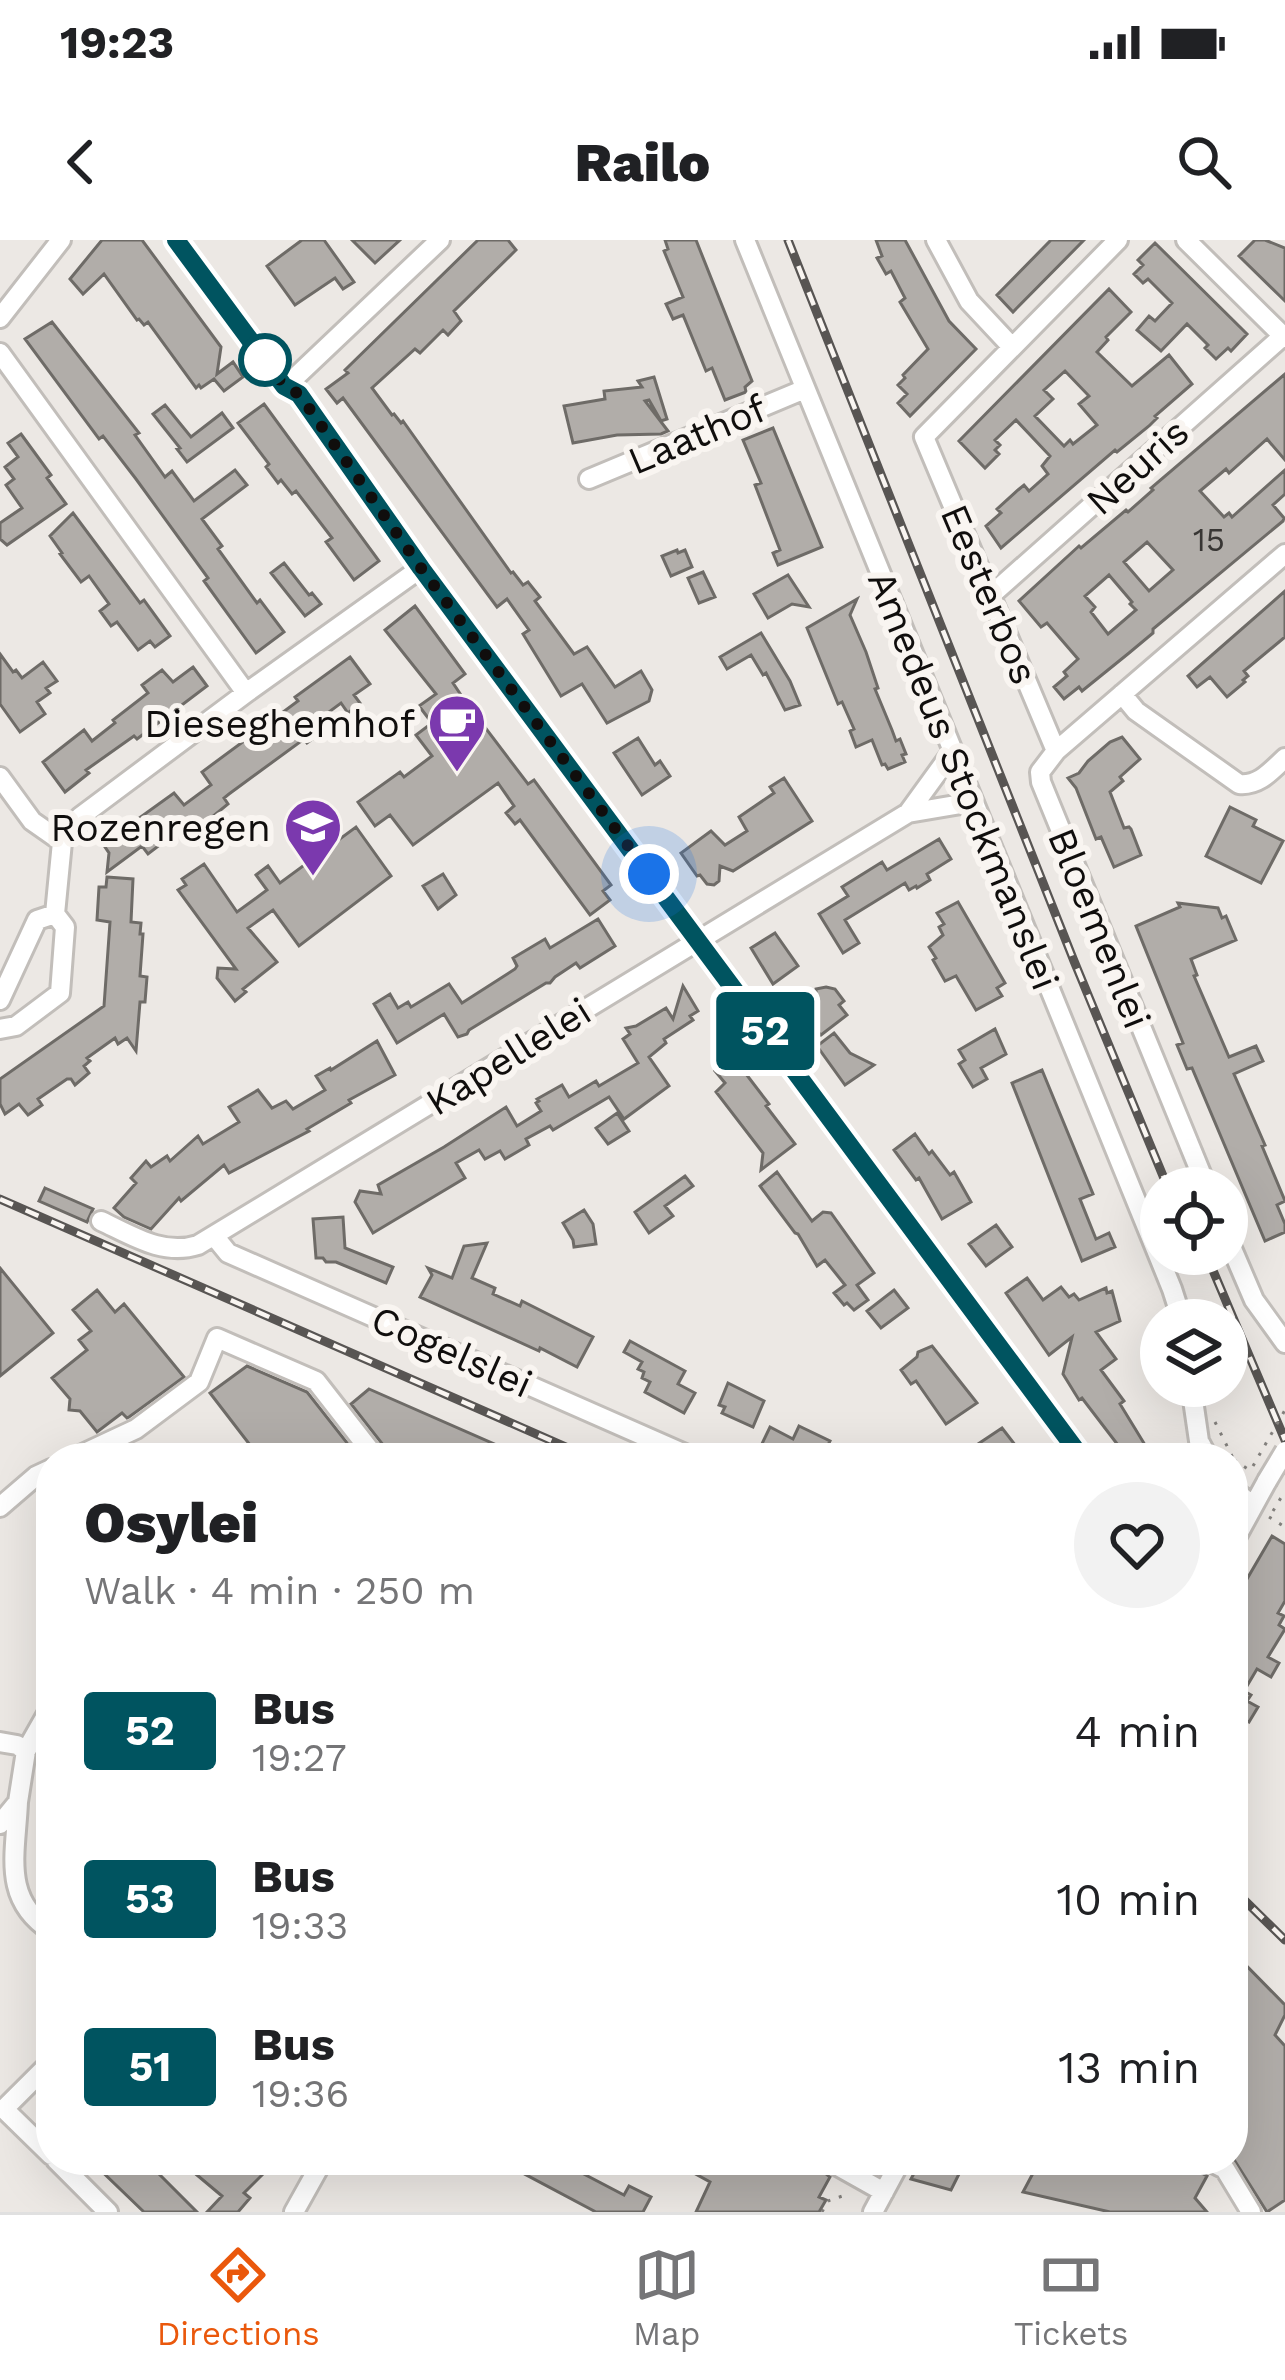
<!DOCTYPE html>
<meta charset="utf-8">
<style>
body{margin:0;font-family:"Work Sans",sans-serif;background:#f2f2f2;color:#202124;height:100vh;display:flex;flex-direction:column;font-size:45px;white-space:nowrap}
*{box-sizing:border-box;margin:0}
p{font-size:39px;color:#757577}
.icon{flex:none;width:66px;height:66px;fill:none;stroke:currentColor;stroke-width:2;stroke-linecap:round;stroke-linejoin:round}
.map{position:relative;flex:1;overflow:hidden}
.panel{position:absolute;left:36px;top:1203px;width:1212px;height:732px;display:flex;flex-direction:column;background:#fff;border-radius:48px;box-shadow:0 12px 48px #0002}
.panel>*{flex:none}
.badge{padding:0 24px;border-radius:9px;font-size:42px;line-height:78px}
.tools{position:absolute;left:1140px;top:927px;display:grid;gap:24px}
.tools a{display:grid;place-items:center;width:108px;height:108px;border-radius:50%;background:#fff;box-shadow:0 12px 48px #0002;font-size:60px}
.you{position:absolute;width:60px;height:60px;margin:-30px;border:9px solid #fff;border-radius:50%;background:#1a73e8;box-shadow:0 0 0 18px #1a73e833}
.map>.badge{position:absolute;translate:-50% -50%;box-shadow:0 0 0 6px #fff}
.round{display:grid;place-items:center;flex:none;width:126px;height:126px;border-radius:63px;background:#f2f2f2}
.head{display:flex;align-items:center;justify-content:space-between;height:204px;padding:0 48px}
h1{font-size:57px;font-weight:800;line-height:90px}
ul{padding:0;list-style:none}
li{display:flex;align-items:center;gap:36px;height:168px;padding:0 48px}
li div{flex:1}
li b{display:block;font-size:45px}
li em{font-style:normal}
li .badge{min-width:132px;font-weight:700;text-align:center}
.status{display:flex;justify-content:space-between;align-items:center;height:84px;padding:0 60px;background:#fff;direction:ltr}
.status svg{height:33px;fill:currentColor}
header{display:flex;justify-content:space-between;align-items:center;height:156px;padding:0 48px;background:#fff;font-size:54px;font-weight:800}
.menu{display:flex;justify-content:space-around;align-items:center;height:168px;border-top:3px solid #e0e0e0;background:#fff;font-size:33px;color:#757577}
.menu a{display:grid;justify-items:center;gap:6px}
.menu .active{color:#ea580c}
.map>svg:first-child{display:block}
</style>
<div class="status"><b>19:23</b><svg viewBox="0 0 49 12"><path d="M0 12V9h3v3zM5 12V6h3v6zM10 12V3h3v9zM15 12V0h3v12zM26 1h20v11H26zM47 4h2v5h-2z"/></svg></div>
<header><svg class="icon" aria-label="back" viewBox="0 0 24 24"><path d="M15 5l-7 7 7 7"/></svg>Railo<svg class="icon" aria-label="search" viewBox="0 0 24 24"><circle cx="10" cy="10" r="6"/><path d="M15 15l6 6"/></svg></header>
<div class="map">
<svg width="1285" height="1972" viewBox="0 0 1285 1972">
<rect width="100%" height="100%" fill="#ece8e4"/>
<path fill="#b1ada9" stroke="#6e6b67" stroke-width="3" fill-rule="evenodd" d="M102,0H142L221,107L217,134L233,122L243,137L224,151L214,139L201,148L199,145L196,148L148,82L144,85L139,79L137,80L104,34L83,54L70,39Z
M302,0H324L354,42L343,49L335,38L295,65L267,26Z
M352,0H400L375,23Z
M478,0H508L516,10L454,71L461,81L448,95L443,90L420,113L415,109L372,148L392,175L394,174L401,183L403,181L511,333L513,332L523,345L528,342L540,357L535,361L574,414L587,407L615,447L641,431L652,450L649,461L607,483L582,444L561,456L523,394L529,390L507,359L497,367L343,158L337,163L326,149L348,133L345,130Z
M665,0H696L752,141L745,147L746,152L725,160L712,128L706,131L683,75L673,79L666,64L683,57L664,11L668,9Z
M876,0H905L949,81L976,109L910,176L898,163L907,154L898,145L905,138L903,135L928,109L900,62L905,58L891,31L886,34L877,18L882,16Z
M1051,0H1084L1013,72L997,55Z
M1255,0H1265L1285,8V61L1239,16Z
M1155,3L1247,94L1231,111L1228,108L1216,119L1205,108L1208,105L1187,84L1161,111L1137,90L1149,76L1155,81L1172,63L1148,39L1143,43L1134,34L1143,25L1138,20Z
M1109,49L1131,72L1106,97L1108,100L1097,112L1132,146L1169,115L1192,144L1155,176L1157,178L1149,186L1117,212L1115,210L1001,308L986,286L1001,273L997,269L1018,250L1024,245L1029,251L1048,234L1042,226L1050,216L1016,180L995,200L1000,205L995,210L999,214L985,228L959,201ZM1065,131L1089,156L1079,164L1097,185L1073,204L1070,200L1064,206L1035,176L1053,159L1044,150Z
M52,82L139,193L135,195L165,237L172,231L194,261L235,230L247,245L202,279L222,306L218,309L257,363L260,360L284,392L256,413L204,341L208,338L136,239L103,196L99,199L25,99Z
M1285,134V220L1267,199L1229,233L1226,229L1200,251L1224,277L1229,273L1232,277L1285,230V254L1273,265L1284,278L1283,281L1153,389V393L1129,413L1082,451L1079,447L1064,459L1054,447L1067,436L1064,432L1078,419L1047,383L1041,387L1019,361L1079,306L1081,308L1126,270L1128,272L1153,250L1151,248ZM1147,302L1173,330L1149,351L1124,322ZM1109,335L1132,362L1130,364L1136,370L1108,394L1091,372L1095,367L1085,356Z
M654,137L667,179L661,181L649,160L645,161L668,191L661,194L617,195L573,203L564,166L605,159L604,151L642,147L638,141Z
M264,164L379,321L354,340L326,302L332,298L316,277L296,251L292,254L281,240L278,243L266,227L269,224L238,183Z
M165,165L191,197L222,173L233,188L187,222L177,209L180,208L153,174Z
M773,188L822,307L778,325L773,313L780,310L755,245L761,243L743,200Z
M21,194L51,235L47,238L66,264L7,305L0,299V283L22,268L6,245L14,239L5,227L18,217L8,203Z
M73,273L140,363L144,360L170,396L155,407L150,401L138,410L117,382L111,386L100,371L109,364L89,336L81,342L60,314L62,313L50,296Z
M677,310L678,313L685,310L692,327L671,336L662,316Z
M284,323L309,355L312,353L321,364L305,376L271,333Z
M703,332L715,357L699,363L688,338Z
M788,335L809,367L792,364L768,378L754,354Z
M1285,351V397L1244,431L1248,436L1243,440L1245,442L1227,457L1210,437L1197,447L1188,436Z
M857,359L850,375L866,412L878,448L875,449L892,490L896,501L900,499L906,514L902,515L905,522L888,529L885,524L882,525L872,500L856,507L850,491L854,489L842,462L838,464L807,388Z
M415,366L465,434L453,443L465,461L528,544L534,540L611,645L603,651L610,660L590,675L520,580L515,584L506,573L514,566L498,543L413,605L390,575L375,586L358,562L400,532L404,537L432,516L416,495L432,483L419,466L436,454L385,390Z
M761,393L790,441L800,465L785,470L766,433L763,435L751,415L727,429L720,417Z
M0,414L13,432L16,430L22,438L43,422L57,441L46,448L50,453L37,462L45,474L20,492L0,464Z
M350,417L370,444L354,455L360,463L348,473L341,463L314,483L321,493L307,503L304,499L229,554L224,558L228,564L200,587L196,581H191L148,614L142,606L107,632L109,613L103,604L174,553L184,565L211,545L202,532L298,461L295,457Z
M193,427L207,446L137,499L134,496L86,530L89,533L65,552L43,522L84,490L92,501L115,483L113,480L148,453L142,445L162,430L173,442Z
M1122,497L1140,519L1120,537L1123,541L1110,552L1124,588L1129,587L1131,589L1141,615L1114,627L1101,597L1096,599L1076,548L1068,538L1079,533L1088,521L1110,502Z
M638,498L655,525L660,521L670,536L642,555L614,513Z
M784,538L812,581L733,631L720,626L719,641L714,645L707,644L700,635L697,636L681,613L711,591L725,605L747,591L739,577L774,553L770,547Z
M1230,567L1256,580L1253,586L1283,601L1261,643L1206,616Z
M356,587L391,636L299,706L273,670L248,688L277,722L243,749L246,752L235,761L217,738L218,728L236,729L178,650L186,645L182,639L204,624L237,672L267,650L256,635L268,626L280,643Z
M939,599L951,619L927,634L930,640L917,648L916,646L909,650L905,643L845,680L859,703L843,713L819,674L848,656L842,647L882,622L887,630Z
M443,634L456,655L438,669L423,646Z
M107,637L133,639L131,682L141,683L140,694H143L140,736L147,737L145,762H140L136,811L127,798L118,804L115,798L87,818L90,821L84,826L89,833L75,845L71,839H67L38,859L42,865L28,875L19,864L5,874L0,864V839L104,766L110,682L97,680L99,647H106Z
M958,662L1005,743L997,748L1002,756L976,770L956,736L945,741L933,720L936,718L929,707L943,695L939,687L944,684L937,673Z
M1178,663L1218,668L1222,678L1226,676L1236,700L1191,719L1197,735L1194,736L1229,817L1256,806L1263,821L1234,834L1265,905L1262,906L1285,961L1277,965L1285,984V992L1265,1001L1192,828L1187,829L1177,805L1183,803L1136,686L1180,667Z
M598,679L615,706L580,728L576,723L555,737L550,743H546L469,790L467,794L458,797L444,774L397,803L374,764L390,754L398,768L408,762L411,767L449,744L462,763L515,729L517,726L513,718L545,699L550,708Z
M775,693L798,726L773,744L751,708Z
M683,746L698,771L690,776L693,780L664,799L666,803L649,817L669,846L624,879L609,857L553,890L550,886L526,899L529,905L505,919L500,911L485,919L479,910L456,923L465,938L373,993L355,962L360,951L381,954L378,945L444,907L506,867L517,886L541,871L536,863L539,861L537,859L562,845L569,857L596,841L599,846L638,823L623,799L630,794L626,788L636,786L666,768L673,779Z
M826,747L835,749L844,761L839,765L847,775L821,795L810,784L801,785L807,772L802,766L816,756V749Z
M995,789L1006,814L981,828L987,839L973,847L959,824L965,820L959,810Z
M834,793L850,813L874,825L845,845L817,806Z
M377,801L395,835L349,860L351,863L307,889L309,891L229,933L224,925L181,961L179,958L151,989L124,977L114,968L136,943L131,938L146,921L151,927L167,916L170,921L198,896L203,904L239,882L229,867L258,850L272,868L286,861L293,869L325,850L316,836L330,828L331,830Z
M733,817L769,864L766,866L795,904L761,930L763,913L716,852L725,843L715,831Z
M1042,830L1093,954L1080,959L1096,999L1109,993L1115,1007L1082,1021L1012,843Z
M617,873L629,891L608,904L596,888Z
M915,894L929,914L932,911L950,935L954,932L971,962L942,979L919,938L916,940L894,910Z
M777,932L812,981L823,972L831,973L874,1033L857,1045L868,1060L854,1070L847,1063L844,1065L834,1053L845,1045L825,1020L817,1026L798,994L795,993L760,946Z
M685,936L693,946L665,966L673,976L649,993L635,972Z
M45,948L93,969L87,982L39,961Z
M584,970L593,984L596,1004L574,1007L573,1000L563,983Z
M343,977L345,1008L393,1027L386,1043L336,1022H326L323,1018H316L313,979Z
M996,985L1012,1007L986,1026L969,1004Z
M487,1003L472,1038L495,1048L493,1054L520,1066L522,1061L593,1097L577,1127L540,1108L539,1111L420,1057L432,1035L428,1028L452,1038L464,1006Z
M0,1028L53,1093L0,1136Z
M1027,1038L1043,1060L1061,1047L1069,1057L1074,1054L1079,1060L1106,1048L1107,1053L1112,1051L1120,1081L1096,1092L1116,1119L1101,1130L1124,1161L1120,1164L1153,1218H1108L1121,1209L1082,1158L1079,1160L1063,1134L1072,1097L1049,1115L1006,1053Z
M97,1050L115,1072L124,1064L184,1137L129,1177L127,1178L122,1173L97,1192L80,1171L69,1170L70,1159L52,1138L87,1110L79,1100L91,1091L73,1070Z
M894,1050L908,1068L881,1088L867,1071Z
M630,1101L685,1131L678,1144L695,1153L684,1173L645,1152L650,1142L642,1138L644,1132L638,1129L642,1122L624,1112Z
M932,1106L977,1163L946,1184L916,1141L911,1144L901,1130L917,1117L918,1112Z
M247,1126L307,1152L359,1218H260L210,1153Z
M728,1143L764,1161L753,1187L722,1173L725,1167L719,1165Z
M369,1149L526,1218H389L387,1210L351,1164Z
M799,1186L830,1201L822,1218H779L760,1208L770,1187L793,1199Z
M1002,1188L1016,1206L999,1218H957Z
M1272,1296L1285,1304V1361L1278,1373L1284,1376L1279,1385L1285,1389L1268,1417L1279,1423L1271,1437L1257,1429L1244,1451L1251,1455L1247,1461L1258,1467L1249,1482L1238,1476L1233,1485V1363Z
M1233,1712L1285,1765V1775L1275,1795L1285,1806V1960L1267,1972L1233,1918Z
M90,1920H145L197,1972H144Z
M179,1920H277L244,1953L250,1958L238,1972H207L222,1956Z
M498,1920H557L624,1955L629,1946L651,1957L643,1972H596Z
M670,1920H809L830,1937L819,1957L826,1960L819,1972H696L710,1942Z
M921,1920H966L951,1950L911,1939Z
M1040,1920H1177L1207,1936L1195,1958L1207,1972H1110L1023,1952Z"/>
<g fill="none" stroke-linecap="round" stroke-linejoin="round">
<g stroke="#c2beba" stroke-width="24">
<path id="minor" d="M176,0L285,147L299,154L421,328L1082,1218
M745,0L1172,1049L1182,1080
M936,0L969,61L1012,107
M1186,0L1285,98
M0,78L61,0
M0,113L246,453
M285,147L440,0
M589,239L805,149
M990,356L1283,96
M1122,454L1136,471L1239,544C1259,546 1271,531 1285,518
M1056,511L924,197L1118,0
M0,537L32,581L62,602
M908,573L953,511
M0,760L37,680L55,674
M0,789L16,786L60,753L65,687L55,674L62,602L80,577L246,453L421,328
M1207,948L1041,542L1040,532L1056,511L1285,314
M101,981C133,996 163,1016 198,1005L908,573L973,562
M215,997L228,1013L694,1218
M1227,997L1254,1060L1285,1103
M1191,1146L1199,1201L1208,1218
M74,1218L136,1189L199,1142L217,1098L316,1141L376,1218
M1233,1249L1253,1266
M0,1267L36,1236L51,1229
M1233,1303L1267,1241
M0,1502L17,1505L26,1511
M18,1562C16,1613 1,1659 51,1691
M0,1584L18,1562L26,1511L51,1467
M51,1822L4,1869L51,1915
M56,1920L108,1972
M827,1920L884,1952
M1207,1920L1225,1929L1251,1972
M294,1972L323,1920
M873,1972L901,1920"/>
</g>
<path stroke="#83807d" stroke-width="3" stroke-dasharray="3 9" stroke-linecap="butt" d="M1215,1182L1233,1218
M1234,1220L1251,1231
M1273,1271L1285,1251
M1269,1277L1285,1287
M1233,1341L1247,1316
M822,1972L828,1961L848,1954"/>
<use href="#minor" stroke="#fff" stroke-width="18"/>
<g stroke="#585553" stroke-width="9">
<path id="rail" d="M788,0L1074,721L1168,948
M0,959L591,1218
M1206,1014L1285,1200
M1233,1649L1285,1700"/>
</g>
<use href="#rail" stroke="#f9f5f1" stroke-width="4.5" stroke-dasharray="14" stroke-linecap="butt"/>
<g stroke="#c2beba" stroke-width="24" stroke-linecap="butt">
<path id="minor-bridge" d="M1267,1241L1285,1211"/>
</g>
<path stroke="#83807d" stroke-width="3" stroke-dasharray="3 9" stroke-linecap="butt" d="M1253,1226L1285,1170"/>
<use href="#minor-bridge" stroke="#fff" stroke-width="18"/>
</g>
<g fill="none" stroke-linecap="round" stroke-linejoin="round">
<g stroke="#fff" stroke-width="27">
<path id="line" d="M176,0L284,146L299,154L421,328L1082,1218"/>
</g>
<use href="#line" stroke="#005460" stroke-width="18"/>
<path stroke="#100e0d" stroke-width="12" stroke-dasharray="0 21.6" d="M265,120L260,112L284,146L299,154L421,328L649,634"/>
</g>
<defs>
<g id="cafe-pin" transform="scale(3)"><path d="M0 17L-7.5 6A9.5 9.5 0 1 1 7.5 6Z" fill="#7b39ae" stroke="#f9f5f1"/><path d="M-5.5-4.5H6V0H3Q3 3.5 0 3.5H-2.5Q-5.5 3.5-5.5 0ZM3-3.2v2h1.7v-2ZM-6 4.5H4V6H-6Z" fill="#fff"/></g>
<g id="school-pin" transform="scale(3)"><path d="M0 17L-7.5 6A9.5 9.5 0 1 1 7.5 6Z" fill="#7b39ae" stroke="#f9f5f1"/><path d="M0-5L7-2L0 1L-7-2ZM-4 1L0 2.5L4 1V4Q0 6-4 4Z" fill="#fff"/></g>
</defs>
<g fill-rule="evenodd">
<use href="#cafe-pin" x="457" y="483"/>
<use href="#school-pin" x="313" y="587"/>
</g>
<circle fill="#fff" stroke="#005460" stroke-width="6" cx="265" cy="120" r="24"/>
<g text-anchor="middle" stroke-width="12" stroke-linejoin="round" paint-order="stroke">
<g font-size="33" fill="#383634">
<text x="1209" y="311">15</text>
</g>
<g font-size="39" fill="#100e0d" stroke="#f9f5f1">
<text transform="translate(697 194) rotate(-23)" y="14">Laathof</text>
<text transform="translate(1137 226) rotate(-42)" y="14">Neuris</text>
<text transform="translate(990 354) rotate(67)" y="14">Eesterbos</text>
<text transform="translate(964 540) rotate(68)" y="14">Amedeus Stockmanslei</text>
<text transform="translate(1100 688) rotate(68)" y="14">Bloemenlei</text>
<text transform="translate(508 816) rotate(-32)" y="14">Kapellelei</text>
<text transform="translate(452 1111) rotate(24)" y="14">Cogelslei</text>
</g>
<g font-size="39" fill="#100e0d" stroke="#f9f5f1" text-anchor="end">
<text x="415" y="497">Dieseghemhof</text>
<text x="271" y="601">Rozenregen</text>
</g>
</g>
</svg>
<div class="tools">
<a><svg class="icon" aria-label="locate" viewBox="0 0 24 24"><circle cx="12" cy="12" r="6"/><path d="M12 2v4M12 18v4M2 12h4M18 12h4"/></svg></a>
<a><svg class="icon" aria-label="layers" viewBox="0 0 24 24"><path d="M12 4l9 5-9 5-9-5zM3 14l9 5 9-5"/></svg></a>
</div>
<div class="you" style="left:649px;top:634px"></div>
<b class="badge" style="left:765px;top:791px;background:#005460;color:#fff">52</b>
<section class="panel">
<div class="head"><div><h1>Osylei</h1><p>Walk · 4 min · 250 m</p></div><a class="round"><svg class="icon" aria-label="heart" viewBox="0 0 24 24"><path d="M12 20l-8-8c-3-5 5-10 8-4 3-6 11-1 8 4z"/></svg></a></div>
<ul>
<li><span class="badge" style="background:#005460;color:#fff">52</span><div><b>Bus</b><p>19:27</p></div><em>4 min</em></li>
<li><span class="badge" style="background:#005460;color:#fff">53</span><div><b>Bus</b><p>19:33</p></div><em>10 min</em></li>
<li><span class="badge" style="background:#005460;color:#fff">51</span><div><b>Bus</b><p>19:36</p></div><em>13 min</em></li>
</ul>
</section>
</div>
<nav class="menu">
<a class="active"><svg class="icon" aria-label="directions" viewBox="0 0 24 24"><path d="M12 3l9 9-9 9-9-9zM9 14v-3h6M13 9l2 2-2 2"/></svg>Directions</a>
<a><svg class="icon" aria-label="map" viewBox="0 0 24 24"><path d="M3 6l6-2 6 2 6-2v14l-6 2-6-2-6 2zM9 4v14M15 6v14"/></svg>Map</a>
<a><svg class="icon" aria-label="tickets" viewBox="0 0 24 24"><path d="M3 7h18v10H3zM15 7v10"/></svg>Tickets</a>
</nav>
